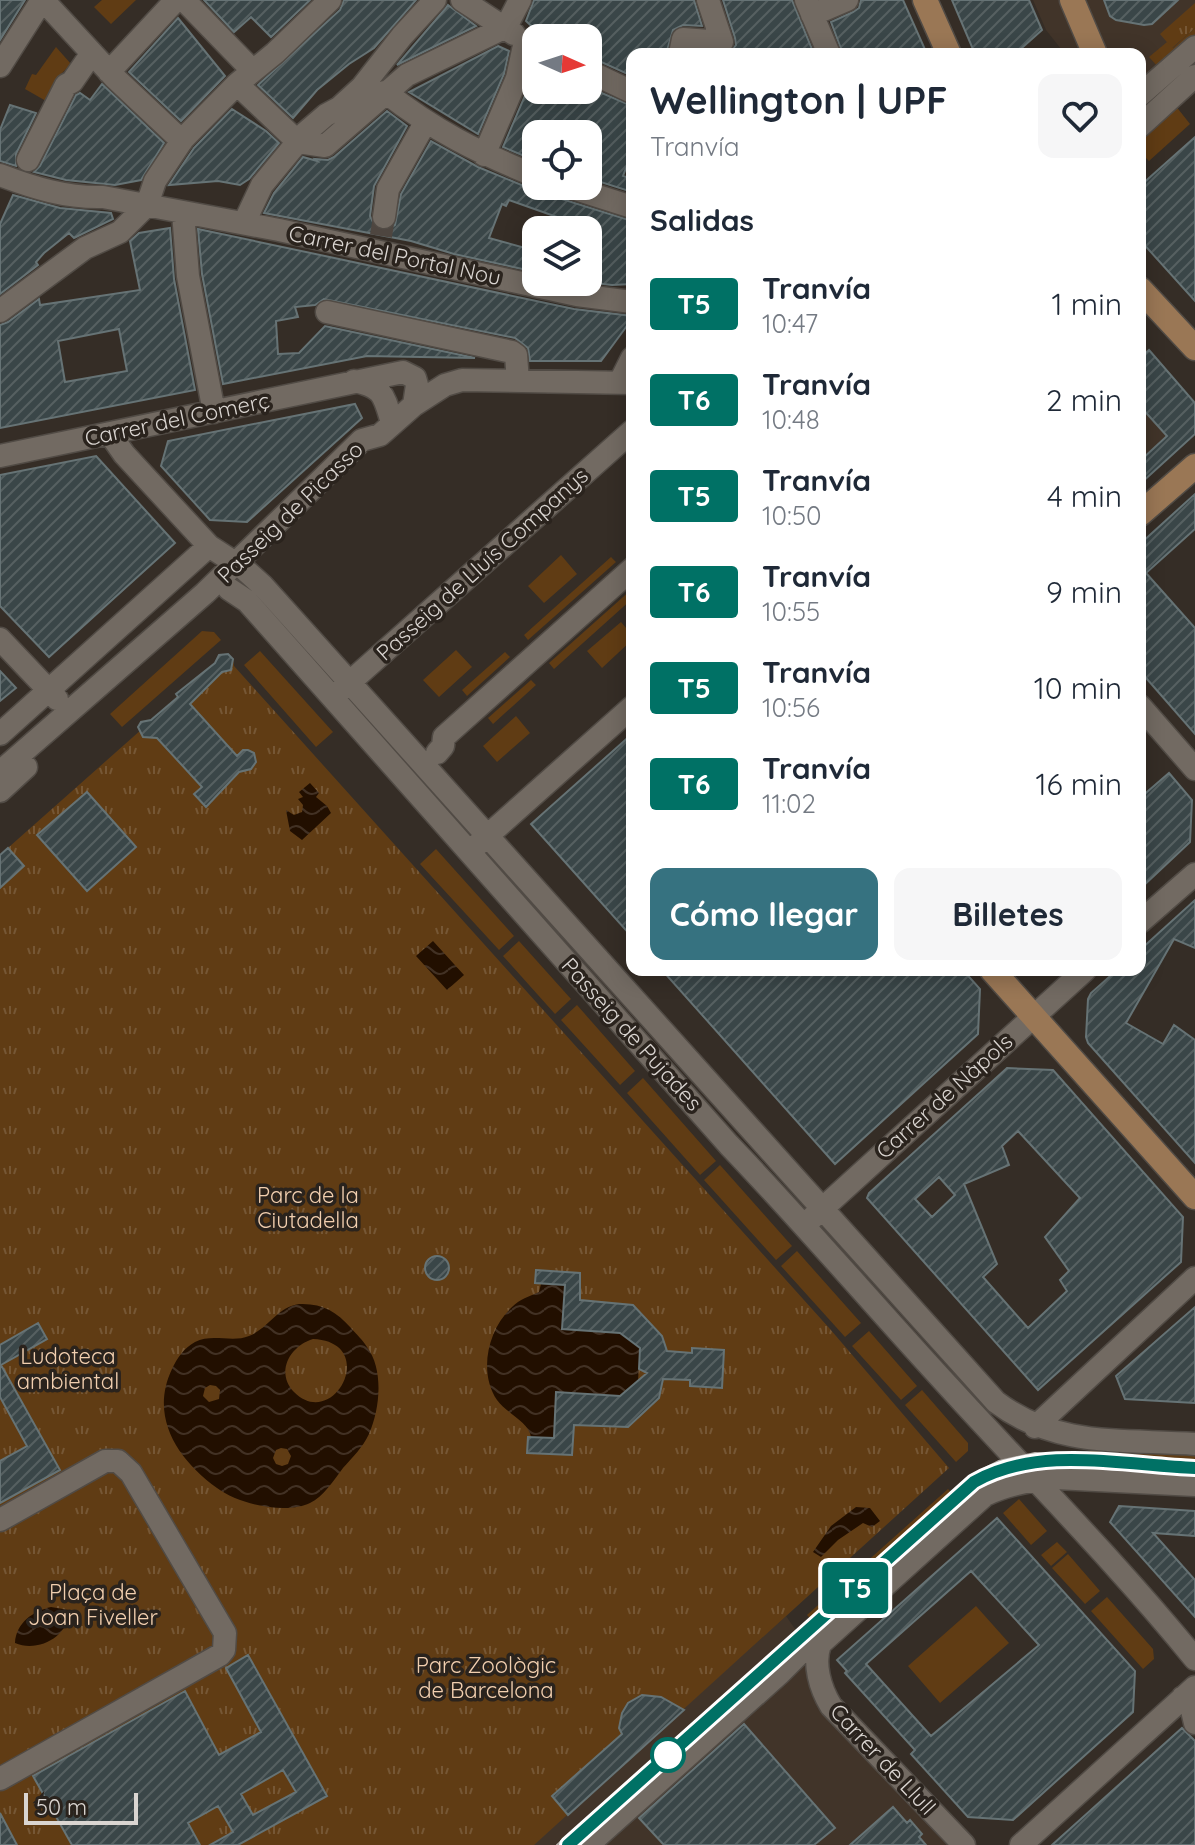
<!DOCTYPE html>
<html lang="es">
<meta charset="utf-8">
<style>
body{margin:0;font-family:Quicksand,sans-serif;background:#f6f6f7;color:#1f2937;height:100vh;display:flex;flex-direction:column;font-size:30px;white-space:nowrap}
*{box-sizing:border-box;margin:0}
p{font-size:26px;color:#747a83}
.icon{flex:none;width:44px;height:44px;fill:none;stroke:currentColor;stroke-width:2;stroke-linecap:round;stroke-linejoin:round}
.map{position:relative;flex:1;overflow:hidden}
.panel{position:absolute;left:626px;top:48px;width:520px;height:928px;display:flex;flex-direction:column;background:#fff;border-radius:16px;box-shadow:0 4px 20px #0003}
.panel>*{flex:none}
.badge{padding:0 16px;border-radius:6px;font-size:28px;line-height:52px}
.needle{width:52px;rotate:93deg}
.buttons{position:absolute;left:522px;top:24px;display:grid;gap:16px}
.buttons a{display:grid;place-items:center;width:80px;height:80px;border-radius:16px;background:#fff;box-shadow:0 4px 20px #0003;font-size:40px}
.scale{position:absolute;left:24px;bottom:20px;width:114px;box-sizing:border-box;padding-left:8px;border:4px solid #dad5d1;border-top:0;font-size:22px;line-height:28px;white-space:nowrap;color:#dad5d1;-webkit-text-stroke:6px #2a231d;paint-order:stroke}
.map>.badge{position:absolute;translate:-50% -50%;box-shadow:0 0 0 4px #fff}
h2{padding:0 24px;font-size:30px;line-height:72px}
.round{display:grid;place-items:center;flex:none;width:84px;height:84px;border-radius:16px;background:#f6f6f7}
.head{display:flex;align-items:center;justify-content:space-between;height:136px;padding:0 24px}
h1{font-size:38px;font-weight:700;line-height:60px}
.cta{display:flex;gap:16px;margin-top:auto;padding:16px 24px}
.cta a{flex:1;height:92px;border-radius:16px;background:#367280;color:#fff;font-size:32px;font-weight:700;line-height:92px;text-align:center}
.cta a+a{background:#f6f6f7;color:#1f2937}
ul{padding:0;list-style:none}
li{display:flex;align-items:center;gap:24px;height:96px;padding:0 24px}
li div{flex:1}
li b{display:block;font-size:30px}
li em{font-style:normal}
li .badge{min-width:88px;font-weight:700;text-align:center}
.map>svg:first-child{display:block}
</style>
<div class="map">
<svg width="1195" height="1845" viewBox="0 0 1195 1845">
<defs>
<pattern id="park-tufts" width="24" height="20" patternUnits="userSpaceOnUse" patternTransform="scale(2)"><rect width="24" height="20" fill="#603c14"/><path d="M3 7l-1-3M5 7V3M7 7l1-3M15 17l-1-3M17 17v-4M19 17l1-3" fill="none" stroke="#765735"/></pattern>
<pattern id="water-waves" width="16" height="10" patternUnits="userSpaceOnUse" patternTransform="scale(2)"><rect width="16" height="10" fill="#220f00"/><path d="M0 5q4-4 8 0t8 0" fill="none" stroke="#423124"/></pattern>
<pattern id="building-hatch" width="6" height="6" patternUnits="userSpaceOnUse" patternTransform="scale(2)"><rect width="6" height="6" fill="#3a4648"/><path d="M-1 1l2-2M0 6l6-6M5 7l2-2" fill="none" stroke="#566061"/></pattern>
</defs>
<rect width="100%" height="100%" fill="#352d26"/>
<path fill="#413429" d="M1033,0H1195V47L1140,95V54H1065L1046,30Z
M1140,342L1195,403V434L1140,485Z
M786,1616L830,1679L813,1695L947,1845H531Z"/>
<path fill="#603c14" d="M102,0H136L111,24L94,7Z
M1195,28V36L1159,68L1149,57L1167,42L1173,48Z
M56,47L71,64L60,75L63,77L46,101L25,89L32,74L36,75Z
M1175,105L1190,124L1149,161L1140,152V136Z
M561,555L577,574L544,603L528,586Z
M611,557L616,562L528,640L524,635Z
M632,589V599L554,669L549,663Z
M621,622L632,635V640L602,668L587,651Z
M202,631L214,632L221,640L122,727L110,714Z
M456,650L472,667L439,697L423,680Z
M260,651L333,732L316,747L244,665Z
M505,652L510,657L467,696L462,690Z
M531,680L536,685L493,724L488,718Z
M516,716L530,733L497,762L483,746Z
M436,849L514,936L499,950L420,864Z
M519,941L571,999L555,1014L503,956Z
M577,1005L635,1071L620,1085L561,1020Z
M643,1078L716,1161L700,1175L627,1093Z
M720,1165L792,1246L776,1260L704,1180Z
M797,1251L861,1323L845,1337L781,1266Z
M869,1331L917,1386L901,1400L852,1346Z
M922,1390L968,1443V1451L956,1462L905,1405Z
M1090,1445L1107,1446L1106,1472L1089,1471Z
M1121,1447L1195,1451V1477L1120,1473Z
M948,1489L958,1499L817,1626L807,1615Z
M1019,1499L1047,1531L1031,1545L1003,1513Z
M1057,1542L1067,1552L1051,1566L1041,1555Z
M1068,1554L1100,1591L1085,1604L1052,1568Z
M1107,1597L1153,1649L1154,1659L1143,1669L1091,1611Z
M976,1606L1009,1643L940,1703L908,1666Z"/>
<path fill="url(#park-tufts)" d="M1195,3V28L1172,48L1160,34Z
M228,654L233,659L234,666L830,1329L949,1468L534,1845H0V855L177,698L176,694L215,663L219,655Z"/>
<path fill="url(#water-waves)" fill-rule="evenodd" d="M310,783L319,793L316,797L327,806L331,813L302,840L290,831L286,810L294,815L302,812L303,805L298,799L303,797L299,792Z
M433,941L464,975L447,990L416,956Z
M541,1284L565,1285L562,1329L620,1333L640,1348L638,1381L620,1396L557,1393L554,1438L531,1437C529,1422 506,1413 497,1400C478,1372 488,1329 512,1307C520,1299 530,1296 539,1292Z
M299,1304C322,1303 336,1311 351,1328C356,1334 363,1340 367,1347C384,1370 380,1409 369,1434C363,1447 352,1458 343,1468C334,1480 323,1497 310,1503C285,1515 238,1504 217,1488C178,1460 149,1417 172,1369C177,1358 184,1348 195,1342C212,1333 232,1343 249,1336C269,1328 277,1307 299,1304ZM313,1339C380,1342 334,1432 294,1392C275,1372 290,1346 313,1339ZM210,1385L216,1386L220,1390L219,1399L209,1402L203,1396L205,1388ZM281,1448L287,1449L291,1456L288,1464L282,1466L276,1464L273,1458L276,1450Z
M856,1507L870,1508L880,1521L872,1527L863,1523L838,1540L821,1557L813,1552L831,1526Z
M51,1607L69,1610C70,1636 38,1653 15,1643C16,1623 33,1611 51,1607Z"/>
<path fill="url(#building-hatch)" stroke="#667375" stroke-width="2" fill-rule="evenodd" d="M0,0H25L0,40Z
M204,0H310L271,37L251,17L234,32Z
M344,0H416L374,48L349,64L317,90L293,118L258,85L340,10Z
M534,0H694L702,26L683,25L673,30L666,54H632V76L588,56V38H544L526,21Z
M723,0H792L814,54H729L736,45L735,38Z
M861,0H903L927,54H843L831,22L853,12L859,8Z
M952,0H1029L1042,30L1015,54H975Z
M1104,0H1178L1152,24L1144,25L1116,20L1110,16Z
M448,5L476,26L397,65L445,9Z
M178,18L225,76L181,121L129,72Z
M498,46L509,51L504,74L478,134L409,92Z
M535,60L536,90H588V87L632,106V153L623,176L632,179V192L588,178V134H536V161L503,147L530,84Z
M102,84L164,143L141,180L115,185L66,180L34,172L40,166L76,95L80,93L90,100Z
M10,105L36,113L16,154V166L0,161V130Z
M232,109L266,131L279,143L249,179L240,185L218,181L169,185L194,148Z
M387,111L407,126L374,186L370,216L376,228L388,230L395,225L401,194L431,141L478,167L531,189L552,186L555,195L562,199L632,221V284L612,285L586,282H588V228L509,200L506,206L502,204L489,238L536,251V272L454,254L411,241L264,213L274,193L303,157L317,161L315,159L328,160L334,157Z
M1195,137V301L1140,240V186Z
M13,195L60,208L111,213L113,219L74,238L69,233L44,253L36,262L38,265L0,294V224Z
M170,228L174,279L195,390L0,428V325L8,322L39,299L40,305L140,290L130,241L139,233ZM119,329L127,371L65,382L58,341Z
M198,229L574,309L632,316V319L601,361H530L528,348L515,338L324,299L315,305L295,307L298,317L276,321L278,354L299,353L325,326L475,358L367,356L223,384L202,274Z
M1149,350L1195,403V434L1140,484V461L1167,436L1140,406V358Z
M355,404L362,418L247,522L210,520L161,466L168,441Z
M96,456L175,543L49,657L0,606V475Z
M1195,494V529L1146,573L1195,628V734L1140,671V544Z
M228,654L233,659L231,670L222,672L190,704L237,756L243,750H248L254,753L256,762L251,769L239,772L206,807L194,794L202,787L157,738L143,737L138,727L141,722L151,720L178,697L176,694L215,663L219,655Z
M0,671L16,688L0,701Z
M632,734V937L531,824Z
M1169,773L1192,800L1190,842L1140,889V798Z
M87,792L136,847L87,891L37,835Z
M8,848L24,866L0,888V855Z
M1195,900V948L1174,939L1126,1023L1163,1044L1174,1025L1195,1040V1163L1088,1043L1086,1037L1088,999L1091,993L1117,970H1140V950Z
M662,970H963L980,989L978,1034L835,1164Z
M1007,1068L1053,1070L1183,1217L1181,1262L1038,1390L867,1198L869,1193ZM1018,1131L1080,1198L1045,1237L1069,1271L1060,1280L1067,1291L1028,1328L983,1277L997,1264L964,1184L1009,1165L1002,1146ZM939,1177L955,1195L932,1217L915,1199Z
M425 1268a12 12 0 1 1 24 0a12 12 0 1 1-24 0Z
M536,1270L580,1273V1300L633,1305L662,1336L667,1351L692,1353V1348L724,1350L722,1388L690,1386V1380L663,1379L659,1398L628,1427L574,1425L572,1455L527,1453L528,1437L554,1438L556,1392L620,1396L647,1373L639,1369L640,1348L620,1333L562,1329L565,1285L535,1283Z
M1195,1307V1403L1125,1399L1116,1376Z
M38,1323L47,1339L1,1365L60,1470L0,1503V1461L27,1446L0,1397V1345Z
M1119,1506L1195,1511V1536L1153,1533L1195,1580V1617L1110,1522Z
M997,1518L1135,1671L1133,1712L1013,1820L968,1817L911,1754L915,1750L845,1673L847,1671L837,1660ZM971,1571L1039,1645L931,1736L866,1664Z
M248,1655L327,1796L238,1845H210L233,1832L218,1806L188,1823L200,1845H72L33,1776L185,1691L219,1755L261,1732L226,1668ZM283,1770L296,1792L253,1815L241,1794Z
M642,1695L661,1697L684,1710L568,1815L552,1796L622,1734L619,1728L622,1713L628,1703Z
M744,1724L835,1828L814,1845H664L639,1818Z
M1182,1728L1195,1741V1845H1052Z
M893,1807L907,1823L910,1820L922,1834L919,1837L926,1845H850Z
M0,1813L17,1845H0Z"/>
<g fill="none" stroke-linecap="round" stroke-linejoin="round">
<path stroke="#4e4640" stroke-width="22" stroke-dasharray="22 11" stroke-linecap="butt" d="M381,236L384,217"/>
<g stroke="#514b45" stroke-width="25">
<path id="minor" d="M43,0L115,78L182,141
M184,0L253,71
M462,0L514,34
M806,0L829,54
M812,15L847,0
M506,27L520,0
M680,54L683,39L722,42L708,0
M0,66L42,0
M588,71L632,92
M109,72L176,0
M237,84L298,142
M385,92C435,131 477,152 536,176
M1140,95L1195,47
M1140,126L1195,76
M298,142L325,146L407,75L506,27
M484,155L517,78L525,41
M28,160L66,85L72,82L92,53
M0,175C34,188 66,198 103,197L279,230L577,295L632,302
M566,186L632,207
M183,212L188,276L214,412
M384,217L388,189L425,123
M244,223L262,185L305,133L326,115L339,108L362,87L402,36L435,0
M0,311L85,248L120,232L147,205L155,181L183,139L237,84L275,53L330,0
M327,312L512,352L516,355L518,381
M354,381C384,387 384,396 392,423
M620,382L632,358
M110,434L124,454L209,546L243,568L263,586L996,1402C1057,1448 1123,1439 1195,1444
M0,456L403,372L415,378L417,385L414,405
M229,589L247,601L729,1145C805,1224 876,1308 950,1388C1032,1478 1118,1564 1195,1659
M0,639L57,699
M340,691L632,431
M1140,706L1195,769
M0,734L209,546
M437,753L443,746L444,737L632,569
M0,772L205,593L362,440L380,435L414,405L445,385L462,380L632,383
M0,791L26,767
M476,846L632,707
M1140,922L1195,874
M811,1219L1085,970
M1035,1427L1195,1278
M0,1520L105,1461H118L131,1473L225,1633L224,1650L220,1655L0,1779
M1183,1697L1191,1706L1195,1723
M588,1845L780,1673L810,1643L818,1649
M964,1845L831,1706C820,1688 813,1664 820,1644L985,1495C1008,1484 1031,1480 1056,1478L1195,1485
M1021,1845L1195,1687"/>
</g>
<g stroke="#514b45" stroke-width="27">
<path id="major" d="M925,0L949,54
M1072,0L1095,54
M1140,289L1195,348
M1140,514L1195,466
M992,970L1195,1197"/>
</g>
<use href="#minor" stroke="#726a62" stroke-width="22"/>
<use href="#major" stroke="#9a7755" stroke-width="24"/>
<path stroke="#b5b0ab" stroke-width="2" d="M557,1845L970,1476L999,1461L1035,1453L1195,1460"/>
</g>
<g fill="none" stroke-linecap="round" stroke-linejoin="round">
<g stroke="#fff" stroke-width="18">
<path id="line" d="M568,1845L974,1482C1039,1445 1123,1465 1195,1468"/>
</g>
<use href="#line" stroke="#007165" stroke-width="12"/>
</g>
<circle fill="#fff" stroke="#007165" stroke-width="4" cx="668" cy="1755" r="16"/>
<g text-anchor="middle" stroke-width="7" stroke-linejoin="round" paint-order="stroke">
<g font-size="22" fill="#dad5d1" stroke="#2a231d">
<text transform="translate(395 255) rotate(12)" y="8">Carrer del Portal Nou</text>
<text transform="translate(177 419) rotate(-12)" y="8">Carrer del Comerç</text>
<text transform="translate(290 512) rotate(-44)" y="8">Passeig de Picasso</text>
<text transform="translate(482 564) rotate(-42)" y="8">Passeig de Lluís Companys</text>
<text transform="translate(632 1034) rotate(48)" y="8">Passeig de Pujades</text>
<text transform="translate(944 1096) rotate(-42)" y="8">Carrer de Nàpols</text>
<text transform="translate(883 1759) rotate(47)" y="8">Carrer de Llull</text>
</g>
<g font-size="22" fill="#f2cfaf" stroke="#2a231d">
<text x="308" y="1203">Parc de la<tspan x="308" dy="25">Ciutadella</tspan></text>
<text x="68" y="1364">Ludoteca<tspan x="68" dy="25">ambiental</tspan></text>
<text x="93" y="1600">Plaça de<tspan x="93" dy="25">Joan Fiveller</tspan></text>
<text x="486" y="1673">Parc Zoològic<tspan x="486" dy="25">de Barcelona</tspan></text>
</g>
</g>
</svg>
<div class="buttons">
<a><svg class="needle" viewBox="-14 -14 28 28"><path d="M0-13l5 13h-10z" fill="#e53935"/><path d="M0 13l5-13h-10z" fill="#747a83"/></svg></a>
<a><svg class="icon" aria-label="locate" viewBox="0 0 24 24"><circle cx="12" cy="12" r="6"/><path d="M12 2v4M12 18v4M2 12h4M18 12h4"/></svg></a>
<a><svg class="icon" aria-label="layers" viewBox="0 0 24 24"><path d="M12 4l9 5-9 5-9-5zM3 14l9 5 9-5"/></svg></a>
</div>
<div class="scale">50 m</div>
<b class="badge" style="left:855px;top:1588px;background:#007165;color:#fff">T5</b>
<section class="panel">
<div class="head"><div><h1>Wellington | UPF</h1><p>Tranvía</p></div><a class="round"><svg class="icon" aria-label="heart" viewBox="0 0 24 24"><path d="M12 20l-8-8c-3-5 5-10 8-4 3-6 11-1 8 4z"/></svg></a></div>
<h2>Salidas</h2>
<ul>
<li><span class="badge" style="background:#007165;color:#fff">T5</span><div><b>Tranvía</b><p>10:47</p></div><em>1 min</em></li>
<li><span class="badge" style="background:#007165;color:#fff">T6</span><div><b>Tranvía</b><p>10:48</p></div><em>2 min</em></li>
<li><span class="badge" style="background:#007165;color:#fff">T5</span><div><b>Tranvía</b><p>10:50</p></div><em>4 min</em></li>
<li><span class="badge" style="background:#007165;color:#fff">T6</span><div><b>Tranvía</b><p>10:55</p></div><em>9 min</em></li>
<li><span class="badge" style="background:#007165;color:#fff">T5</span><div><b>Tranvía</b><p>10:56</p></div><em>10 min</em></li>
<li><span class="badge" style="background:#007165;color:#fff">T6</span><div><b>Tranvía</b><p>11:02</p></div><em>16 min</em></li>
</ul>
<div class="cta"><a>Cómo llegar</a><a>Billetes</a></div>
</section>
</div>
